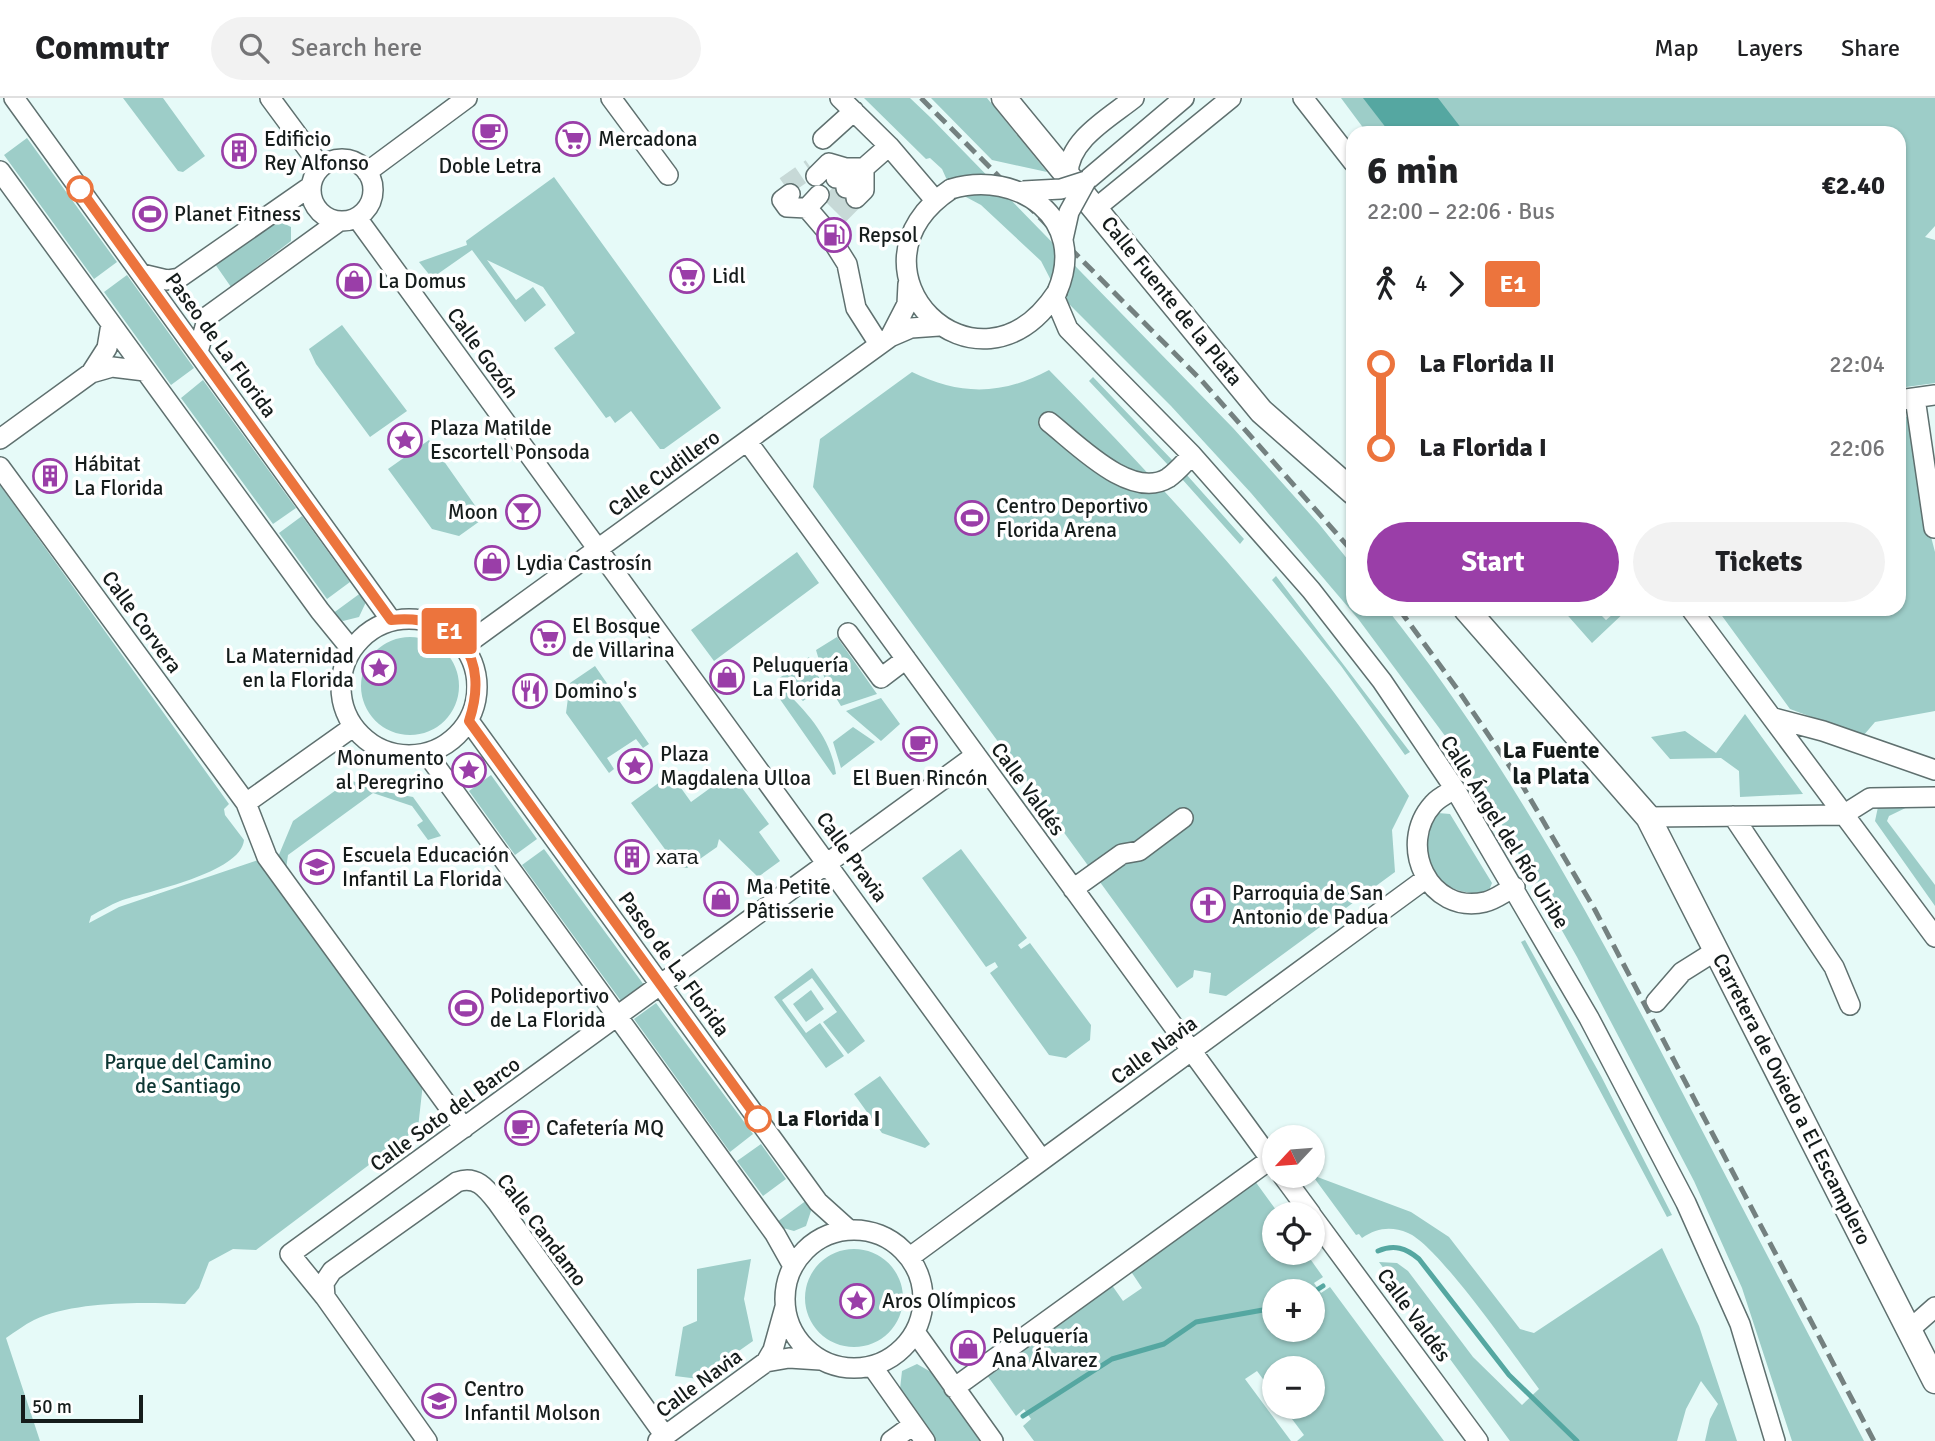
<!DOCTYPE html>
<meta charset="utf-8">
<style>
body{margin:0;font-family:Signika,sans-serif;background:#f2f2f2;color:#202124;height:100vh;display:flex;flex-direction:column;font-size:26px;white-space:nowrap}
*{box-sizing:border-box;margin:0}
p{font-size:23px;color:#757577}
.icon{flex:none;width:38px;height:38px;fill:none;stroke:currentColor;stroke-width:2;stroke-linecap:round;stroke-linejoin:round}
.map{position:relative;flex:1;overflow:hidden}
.drawer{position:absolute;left:1346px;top:28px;width:560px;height:490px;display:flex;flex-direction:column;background:#fff;border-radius:21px;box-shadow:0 2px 5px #0004}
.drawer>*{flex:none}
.badge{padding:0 14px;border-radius:5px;font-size:24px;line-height:46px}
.needle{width:46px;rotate:244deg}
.tools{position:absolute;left:1262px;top:1027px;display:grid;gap:14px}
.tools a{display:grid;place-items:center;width:63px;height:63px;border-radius:50%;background:#fff;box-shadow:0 2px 5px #0004;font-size:35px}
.scale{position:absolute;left:21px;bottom:18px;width:122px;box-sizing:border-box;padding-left:7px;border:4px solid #151c1b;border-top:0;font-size:19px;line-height:24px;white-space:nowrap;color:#151c1b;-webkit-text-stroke:5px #fff;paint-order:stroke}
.map>.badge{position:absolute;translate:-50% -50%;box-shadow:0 0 0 4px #fff}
.legs{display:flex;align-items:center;gap:10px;height:77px;padding:0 21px;font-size:23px}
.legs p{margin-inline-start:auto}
.overview{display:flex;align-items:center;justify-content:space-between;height:119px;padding:0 21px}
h1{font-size:38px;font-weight:700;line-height:52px}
.button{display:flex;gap:14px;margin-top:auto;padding:14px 21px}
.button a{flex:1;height:80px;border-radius:42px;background:#9a3ea8;color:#fff;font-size:28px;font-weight:700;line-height:80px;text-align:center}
.button a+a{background:#f2f2f2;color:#202124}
ul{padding:0 21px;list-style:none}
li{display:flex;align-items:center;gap:24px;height:84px;font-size:26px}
li i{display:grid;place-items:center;width:10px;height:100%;margin:0 9px;background:currentColor}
li i::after{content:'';width:18px;height:18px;margin:-9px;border:5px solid;border-radius:50%;background:#fff}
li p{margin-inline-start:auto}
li:first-child i{background:linear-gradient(#0000 50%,currentColor 0)}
li:last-child i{background:linear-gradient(currentColor 50%,#0000 0)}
header{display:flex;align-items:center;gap:42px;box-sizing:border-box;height:98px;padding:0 35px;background:#fff;border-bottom:2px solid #e0e0e0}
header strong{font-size:33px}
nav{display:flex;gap:38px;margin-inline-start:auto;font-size:24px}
.search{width:490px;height:63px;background:#f2f2f2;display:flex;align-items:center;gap:18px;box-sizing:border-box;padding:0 24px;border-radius:38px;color:#757577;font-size:26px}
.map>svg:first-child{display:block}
</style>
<header>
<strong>Commutr</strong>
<div class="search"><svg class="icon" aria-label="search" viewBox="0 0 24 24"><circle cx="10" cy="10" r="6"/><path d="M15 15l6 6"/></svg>Search here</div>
<nav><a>Map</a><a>Layers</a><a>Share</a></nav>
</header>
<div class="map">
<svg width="1935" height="1343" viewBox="0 0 1935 1343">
<rect width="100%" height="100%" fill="#e6faf8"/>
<path fill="#9dcdc8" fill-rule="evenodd" d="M123,0H163L205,58L183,74L178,73Z
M864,0H910L930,19L1233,330L1319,426L1353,468V511H1387C1504,658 1594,824 1680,990C1741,1108 1803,1225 1864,1343H1792L1742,1190L1694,1083L1577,859L1496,716L1454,650L1359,522L1251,395L1171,308L1057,194L1041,163L981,107L951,91L942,71L930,60L926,61Z
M931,0H987L1047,74L992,62Z
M1341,0H1935V128L1925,139L1935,142V285L1899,290V35H1367Z
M27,40L117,164L94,181L4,57Z
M554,79L721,310L664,351H660L631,313L615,325L610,318L606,320L554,250L575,235L543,189L487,162L516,202L533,189L546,207L525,224L472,152L432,180L419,164L467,147L466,143Z
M279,123L291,129V143L231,189L215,166Z
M127,177L194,270L171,287L104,194Z
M342,227L407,313L370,339L316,266L309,251Z
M1049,272C1180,405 1303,543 1409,698L1392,732L1395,774L1226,898L1209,895L1211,875L1194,872L1193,879L1177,890L813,389L820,341L912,274C960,298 1003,297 1049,272Z
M1093,279L1173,363L1169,368L1089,283Z
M203,282L296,410L273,426L181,300Z
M1899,315L1909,320L1925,416L1935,454V613L1875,624L1863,638L1790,611L1717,511H1899V399L1906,397L1900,354L1904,353Z
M429,342L481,416L480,423L459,438L432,431L388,371Z
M1186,376L1244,441L1240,446L1182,381Z
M0,387L229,706L224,711L225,717L244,742C241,775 148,793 120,803C110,807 100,813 91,818L89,825L119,809L267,759L424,976L418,1030L256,1152L233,1151L209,1164L199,1190L185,1206C141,1204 74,1203 34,1222C24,1227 15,1234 6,1240L40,1343H0Z
M302,418L350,484L327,501L279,435Z
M797,454L819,485L714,563L691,532Z
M1276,478L1410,654L1405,657L1341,568L1272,482Z
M362,494L366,504L359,519L343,523L332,516Z
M1562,511H1595L1606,522L1619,511H1628L1592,545Z
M361 588a49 49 0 1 1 98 0a49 49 0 1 1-98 0Z
M837,539L877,596L841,608L825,582L816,552Z
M809,559L823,588L803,603L778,581Z
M595,568L649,646L643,650L636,641L607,660L614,671L609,675L566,615L570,585Z
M783,591C808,615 831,640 836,676L833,677L777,597Z
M881,600L900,626L881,643L846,613Z
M1745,616L1803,696L1740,699L1739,673L1721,660L1670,661L1651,639L1685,633L1716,655Z
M853,629L875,644L841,670L833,644Z
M471,654L485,662L454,684L451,673L453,664Z
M731,675L769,726L759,734L780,763L758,779L719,741L717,749L687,770L678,769L631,705L671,676L691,704Z
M491,677L537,741L515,757L469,693Z
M350,682L376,692L413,699L441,738L428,742L417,727L423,723L412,708L373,695L288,757L286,771L278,759L293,723Z
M1922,702L1889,718L1887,723L1935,787V808L1875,723L1878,709Z
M1438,715L1450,716L1492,785L1488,795C1437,800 1406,759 1438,715Z
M544,751L644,887L621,903L522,767Z
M961,751L1027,840L1018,847L1021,851L1030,845L1091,927L1090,942L1066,960L1049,957L990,875L998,869L995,864L986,869L922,780Z
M1525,842L1601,978L1672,1117L1667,1119L1521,844Z
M812,870L865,943L848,956L823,924L837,914L812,880L782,902L806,935L820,925L844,958L826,970L774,899Z
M811,892L824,911L806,924L793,906Z
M656,905L753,1036L730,1054L634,921Z
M880,978L930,1046L925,1050L882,1035L854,996Z
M761,1046L786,1081L763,1098L737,1063Z
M1312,1077L1411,1114L1449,1139L1520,1231L1534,1235L1662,1150L1699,1228L1737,1343H1705L1710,1321L1718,1306L1701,1283L1686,1311L1677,1343H1510L1379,1164L1397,1165L1408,1173L1473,1259L1522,1307L1539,1291C1515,1259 1439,1148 1408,1135C1391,1128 1377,1130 1362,1140L1359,1136L1356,1137Z
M1252,1079L1279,1116H1274V1155H1306L1323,1179L1314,1185L1321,1195L1330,1189L1444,1343H1297L1304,1337L1283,1309H1312V1270H1274V1296L1257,1273L1245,1281L1291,1343H1034L1023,1328L1031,1321L1024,1311L1016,1318L984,1273L1109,1183L1123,1203L1142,1190L1128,1169ZM1274,1194H1312V1232H1274Z
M807,1102L811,1113L806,1128L794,1133L783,1130L777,1124Z
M805 1200a49 49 0 1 1 98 0a49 49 0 1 1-98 0Z
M751,1161L744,1201L753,1243L699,1281L675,1278L683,1229L697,1223V1171Z
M917,1266L931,1274L981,1343H936L900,1291L902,1273Z"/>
<path fill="#55a7a1" d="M1363,0H1438L1465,35H1390Z"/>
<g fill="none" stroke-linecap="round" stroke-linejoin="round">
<path stroke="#55a7a1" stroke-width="5" d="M1378,1153C1394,1146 1406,1150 1419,1161L1509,1277L1577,1343
M1312,1195L1323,1188
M1023,1318L1112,1261L1164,1246L1196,1224L1274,1210"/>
<path stroke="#c7d9d7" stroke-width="19" stroke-dasharray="19 10" stroke-linecap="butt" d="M785,88L811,70
M829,107L846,90
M839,117L856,100"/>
<g stroke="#5f706f" stroke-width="22">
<path id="minor" d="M14,0L391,522
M270,0L321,69
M611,0L668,77
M840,0L889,48L935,102
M1303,0L1353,64
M823,41L854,13
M311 92a31 31 0 1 1 62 0a31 31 0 1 1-62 0Z
M0,73L320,513L351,551
M367,74L467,0
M1068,77C1068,42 1109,20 1134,0
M816,78L829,65L846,70
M836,80L846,70H864L889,48
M1086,83L1184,0
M846,90L864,70
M951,91C833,170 977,316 1057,194
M790,96L782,102L787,109L807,110
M819,97L807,110L825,131L847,166L856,210L879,246
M856,100L864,92V70
M1096,110L1231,0
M357,120L1042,1062
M142,176L167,182L179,180L311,88
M1054,198L1068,231L1192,357L1311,492L1382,583L1455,691L1589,920L1686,1105L1740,1226L1775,1343
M890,239L907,206L908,186
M198,254L208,218L338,124
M91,275L112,269L145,273
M1915,300L1934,430
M1899,302L1935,297
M1049,324C1076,345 1131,403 1168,380C1177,374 1185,364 1192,357
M0,341L91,275L107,250L111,226
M747,343L1274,1066
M0,369L246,705L267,759L464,1030
M1691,511L1935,839
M341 589a68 68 0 1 1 136 0a68 68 0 1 1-136 0Z
M848,535L881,580L906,561
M464,548L890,239L911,230L939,228
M1774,620L1823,633L1935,672
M469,623L818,1104L848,1131
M427,656L775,1136L793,1168
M1455,691C1448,695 1438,700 1433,706C1396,747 1429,817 1485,804C1495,802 1506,793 1515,789
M246,705L353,629
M1843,717L1870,700L1935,699
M1733,718L1834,869L1850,907
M1648,719L1843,717
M1073,791L1122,756L1139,753L1183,720
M1656,904L1682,874L1717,852
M1283,1078L1311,1116
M1312,1118L1478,1343
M785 1201a69 69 0 1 1 138 0a69 69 0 1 1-138 0Z
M910,1159L1424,782
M325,1199L324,1185L332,1173L457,1084C476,1077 486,1090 497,1104L665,1338
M1909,1232L1935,1209
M915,1234L993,1343
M766,1264L773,1252L785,1209
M872,1268L925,1343
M954,1290L1271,1061
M427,1343L325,1199L290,1156L976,657
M658,1343L766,1264L789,1260L820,1262
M891,1343L913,1327"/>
</g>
<g stroke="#5f706f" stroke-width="27">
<path id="major" d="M1004,0L1261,313L1353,394
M1466,511L1648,719L1935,1283"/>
</g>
<use href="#minor" stroke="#fff" stroke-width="19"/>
<use href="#major" stroke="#fff" stroke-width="24"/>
<path stroke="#748180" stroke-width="5" stroke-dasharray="14 7" stroke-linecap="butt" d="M921,0L1202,283L1353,454
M1399,511L1458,592L1521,685L1595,812L1874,1343"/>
<g stroke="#5f706f" stroke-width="22" stroke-linecap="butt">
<path id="minor-bridge" d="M951,91C1018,71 1089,121 1057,194
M1023,93L1061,91L1086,83
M1063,141L1069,114L1086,83"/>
</g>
<use href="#minor-bridge" stroke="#fff" stroke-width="19"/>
</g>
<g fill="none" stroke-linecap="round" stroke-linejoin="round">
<g stroke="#fff" stroke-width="16">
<path id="line-1" d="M80,91L391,522C459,515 490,561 469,623L758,1021"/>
</g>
<use href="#line-1" stroke="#ec743d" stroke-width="10"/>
</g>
<defs>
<g id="cafe-ring" transform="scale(1.75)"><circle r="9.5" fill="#fff" stroke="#9a3ea8" stroke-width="1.5"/><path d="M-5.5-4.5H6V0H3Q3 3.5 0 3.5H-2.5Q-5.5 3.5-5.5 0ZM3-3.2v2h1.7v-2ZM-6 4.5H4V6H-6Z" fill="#9a3ea8"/></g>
<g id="supermarket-ring" transform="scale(1.75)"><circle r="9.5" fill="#fff" stroke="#9a3ea8" stroke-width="1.5"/><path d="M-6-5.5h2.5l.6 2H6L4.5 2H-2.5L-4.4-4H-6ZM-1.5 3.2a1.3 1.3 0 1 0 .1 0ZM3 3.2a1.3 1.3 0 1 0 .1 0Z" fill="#9a3ea8"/></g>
<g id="building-ring" transform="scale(1.75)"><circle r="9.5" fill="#fff" stroke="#9a3ea8" stroke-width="1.5"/><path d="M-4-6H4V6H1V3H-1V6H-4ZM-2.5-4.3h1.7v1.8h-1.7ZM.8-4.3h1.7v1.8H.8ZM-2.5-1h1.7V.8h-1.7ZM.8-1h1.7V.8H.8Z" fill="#9a3ea8"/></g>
<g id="stadium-ring" transform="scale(1.75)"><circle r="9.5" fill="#fff" stroke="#9a3ea8" stroke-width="1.5"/><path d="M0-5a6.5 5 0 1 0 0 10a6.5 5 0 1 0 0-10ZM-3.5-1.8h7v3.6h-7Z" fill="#9a3ea8"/></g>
<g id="fuel-ring" transform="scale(1.75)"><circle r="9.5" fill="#fff" stroke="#9a3ea8" stroke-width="1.5"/><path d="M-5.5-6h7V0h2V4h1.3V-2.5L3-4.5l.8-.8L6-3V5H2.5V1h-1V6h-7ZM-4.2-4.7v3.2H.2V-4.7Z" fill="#9a3ea8"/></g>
<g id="shop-ring" transform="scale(1.75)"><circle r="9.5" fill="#fff" stroke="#9a3ea8" stroke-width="1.5"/><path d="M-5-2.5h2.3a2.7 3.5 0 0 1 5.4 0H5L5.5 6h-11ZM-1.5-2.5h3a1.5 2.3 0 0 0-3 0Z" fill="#9a3ea8"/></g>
<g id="sight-ring" transform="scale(1.75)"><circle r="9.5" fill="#fff" stroke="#9a3ea8" stroke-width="1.5"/><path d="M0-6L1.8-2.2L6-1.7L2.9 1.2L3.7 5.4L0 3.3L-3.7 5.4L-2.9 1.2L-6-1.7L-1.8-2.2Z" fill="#9a3ea8"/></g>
<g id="bar-ring" transform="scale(1.75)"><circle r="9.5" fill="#fff" stroke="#9a3ea8" stroke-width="1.5"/><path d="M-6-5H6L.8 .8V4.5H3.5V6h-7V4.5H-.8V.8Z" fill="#9a3ea8"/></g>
<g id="restaurant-ring" transform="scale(1.75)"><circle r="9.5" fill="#fff" stroke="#9a3ea8" stroke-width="1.5"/><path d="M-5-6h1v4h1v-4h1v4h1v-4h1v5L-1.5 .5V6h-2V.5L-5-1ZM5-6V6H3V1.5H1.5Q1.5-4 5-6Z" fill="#9a3ea8"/></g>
<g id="school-ring" transform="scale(1.75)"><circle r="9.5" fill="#fff" stroke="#9a3ea8" stroke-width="1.5"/><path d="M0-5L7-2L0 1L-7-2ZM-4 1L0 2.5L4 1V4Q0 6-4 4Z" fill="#9a3ea8"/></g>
<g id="church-ring" transform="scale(1.75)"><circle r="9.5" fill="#fff" stroke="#9a3ea8" stroke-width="1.5"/><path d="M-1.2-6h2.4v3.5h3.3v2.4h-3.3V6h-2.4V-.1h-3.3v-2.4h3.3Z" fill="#9a3ea8"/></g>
</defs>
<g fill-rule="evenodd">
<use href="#cafe-ring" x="490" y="34"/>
<use href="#supermarket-ring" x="573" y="41"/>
<use href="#building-ring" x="239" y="53"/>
<use href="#stadium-ring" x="150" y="116"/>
<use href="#fuel-ring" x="834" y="137"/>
<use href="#supermarket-ring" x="687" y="178"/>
<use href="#shop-ring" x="354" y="183"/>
<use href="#sight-ring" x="405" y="342"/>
<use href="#building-ring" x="50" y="378"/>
<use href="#bar-ring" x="523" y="414"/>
<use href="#stadium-ring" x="972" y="420"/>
<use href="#shop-ring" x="492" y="465"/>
<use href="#supermarket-ring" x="548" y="540"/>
<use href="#sight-ring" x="379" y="570"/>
<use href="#shop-ring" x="727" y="579"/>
<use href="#restaurant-ring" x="530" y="593"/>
<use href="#cafe-ring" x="920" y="646"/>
<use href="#sight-ring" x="635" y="668"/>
<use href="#sight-ring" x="469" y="672"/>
<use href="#building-ring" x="632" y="759"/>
<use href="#school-ring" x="317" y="769"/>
<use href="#shop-ring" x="721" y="801"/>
<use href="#church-ring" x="1208" y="807"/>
<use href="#stadium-ring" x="466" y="910"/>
<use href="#cafe-ring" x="522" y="1030"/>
<use href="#sight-ring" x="857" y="1203"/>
<use href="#shop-ring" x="968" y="1250"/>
<use href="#school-ring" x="439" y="1303"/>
</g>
<g fill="#fff" stroke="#ec743d" stroke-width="3.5">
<circle cx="80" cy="91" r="12"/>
<circle cx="758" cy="1021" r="12"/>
</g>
<g text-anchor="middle" stroke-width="7" stroke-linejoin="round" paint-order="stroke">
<g font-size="21" fill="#151c1b" stroke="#fff" text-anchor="start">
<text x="264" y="48">Edificio<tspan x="264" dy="24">Rey Alfonso</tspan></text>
<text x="598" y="48">Mercadona</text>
<text x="490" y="75" text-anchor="middle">Doble Letra</text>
<text x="174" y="123">Planet Fitness</text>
<text x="858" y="144">Repsol</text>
<text x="712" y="185">Lidl</text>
<text x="378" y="190">La Domus</text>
<text x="430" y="337">Plaza Matilde<tspan x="430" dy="24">Escortell Ponsoda</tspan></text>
<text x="74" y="373">Hábitat<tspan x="74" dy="24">La Florida</tspan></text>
<text x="996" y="415">Centro Deportivo<tspan x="996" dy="24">Florida Arena</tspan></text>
<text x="498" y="421" text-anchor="end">Moon</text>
<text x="516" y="472">Lydia Castrosín</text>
<text x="572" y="535">El Bosque<tspan x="572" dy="24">de Villarina</tspan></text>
<text x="354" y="565" text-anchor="end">La Maternidad<tspan x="354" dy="24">en la Florida</tspan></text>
<text x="752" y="574">Peluquería<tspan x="752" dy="24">La Florida</tspan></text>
<text x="554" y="600">Domino's</text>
<text x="660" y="663">Plaza<tspan x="660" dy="24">Magdalena Ulloa</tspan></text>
<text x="444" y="667" text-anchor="end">Monumento<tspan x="444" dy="24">al Peregrino</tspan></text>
<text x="920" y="687" text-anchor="middle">El Buen Rincón</text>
<text x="342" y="764">Escuela Educación<tspan x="342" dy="24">Infantil La Florida</tspan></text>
<text x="656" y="766">хата</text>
<text x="746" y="796">Ma Petite<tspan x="746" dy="24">Pâtisserie</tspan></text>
<text x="1232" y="802">Parroquia de San<tspan x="1232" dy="24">Antonio de Padua</tspan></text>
<text x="490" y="905">Polideportivo<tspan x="490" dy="24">de La Florida</tspan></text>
<text x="546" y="1037">Cafetería MQ</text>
<text x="882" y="1210">Aros Olímpicos</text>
<text x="992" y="1245">Peluquería<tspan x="992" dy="24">Ana Álvarez</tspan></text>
<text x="464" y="1298">Centro<tspan x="464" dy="24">Infantil Molson</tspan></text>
</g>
<g font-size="21" fill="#151c1b" stroke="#fff">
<text transform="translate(1172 203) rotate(51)" y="7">Calle Fuente de la Plata</text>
<text transform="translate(221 247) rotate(54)" y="7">Paseo de La Florida</text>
<text transform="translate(483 255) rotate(54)" y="7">Calle Gozón</text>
<text transform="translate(664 375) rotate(-36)" y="7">Calle Cudillero</text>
<text transform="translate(142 524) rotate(54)" y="7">Calle Corvera</text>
<text transform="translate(1028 691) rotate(54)" y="7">Calle Valdés</text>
<text transform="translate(1505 734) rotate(58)" y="7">Calle Ángel del Río Uribe</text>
<text transform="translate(852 759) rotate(54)" y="7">Calle Pravia</text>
<text transform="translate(674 866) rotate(54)" y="7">Paseo de La Florida</text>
<text transform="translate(1154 952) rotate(-36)" y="7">Calle Navia</text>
<text transform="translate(1792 1001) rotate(63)" y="7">Carretera de Oviedo a El Escamplero</text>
<text transform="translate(445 1016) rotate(-36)" y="7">Calle Soto del Barco</text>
<text transform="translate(542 1132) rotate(53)" y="7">Calle Candamo</text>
<text transform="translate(1414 1217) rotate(54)" y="7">Calle Valdés</text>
<text transform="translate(699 1285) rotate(-36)" y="7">Calle Navia</text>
</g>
<g font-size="21" fill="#0d3633" stroke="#fff">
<text x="188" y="971">Parque del Camino<tspan x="188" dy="24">de Santiago</tspan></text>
</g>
<g font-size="21" font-weight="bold" fill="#151c1b" stroke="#fff" text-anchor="start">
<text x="777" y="1028">La Florida I</text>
</g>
<g font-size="23" font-weight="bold" fill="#151c1b" stroke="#fff">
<text x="1551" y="660">La Fuente<tspan x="1551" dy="26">la Plata</tspan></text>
</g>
</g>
</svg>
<div class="tools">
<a><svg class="needle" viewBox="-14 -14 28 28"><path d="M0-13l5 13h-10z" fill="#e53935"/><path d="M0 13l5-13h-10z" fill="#757577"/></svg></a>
<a><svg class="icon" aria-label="locate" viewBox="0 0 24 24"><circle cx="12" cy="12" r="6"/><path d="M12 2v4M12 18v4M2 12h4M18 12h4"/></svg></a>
<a>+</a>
<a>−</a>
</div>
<div class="scale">50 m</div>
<b class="badge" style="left:449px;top:533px;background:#ec743d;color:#fff">E1</b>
<section class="drawer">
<div class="overview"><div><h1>6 min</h1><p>22:00 – 22:06 · Bus</p></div><b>€2.40</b></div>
<div class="legs"><svg class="icon" aria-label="walk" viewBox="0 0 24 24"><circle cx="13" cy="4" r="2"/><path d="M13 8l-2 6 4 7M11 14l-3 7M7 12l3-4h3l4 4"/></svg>4<svg class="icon" aria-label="forward" viewBox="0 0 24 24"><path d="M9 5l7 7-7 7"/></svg><b class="badge" style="background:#ec743d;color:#fff">E1</b></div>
<ul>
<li><i style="color:#ec743d"></i><b>La Florida II</b><p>22:04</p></li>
<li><i style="color:#ec743d"></i><b>La Florida I</b><p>22:06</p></li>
</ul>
<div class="button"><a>Start</a><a>Tickets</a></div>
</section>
</div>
